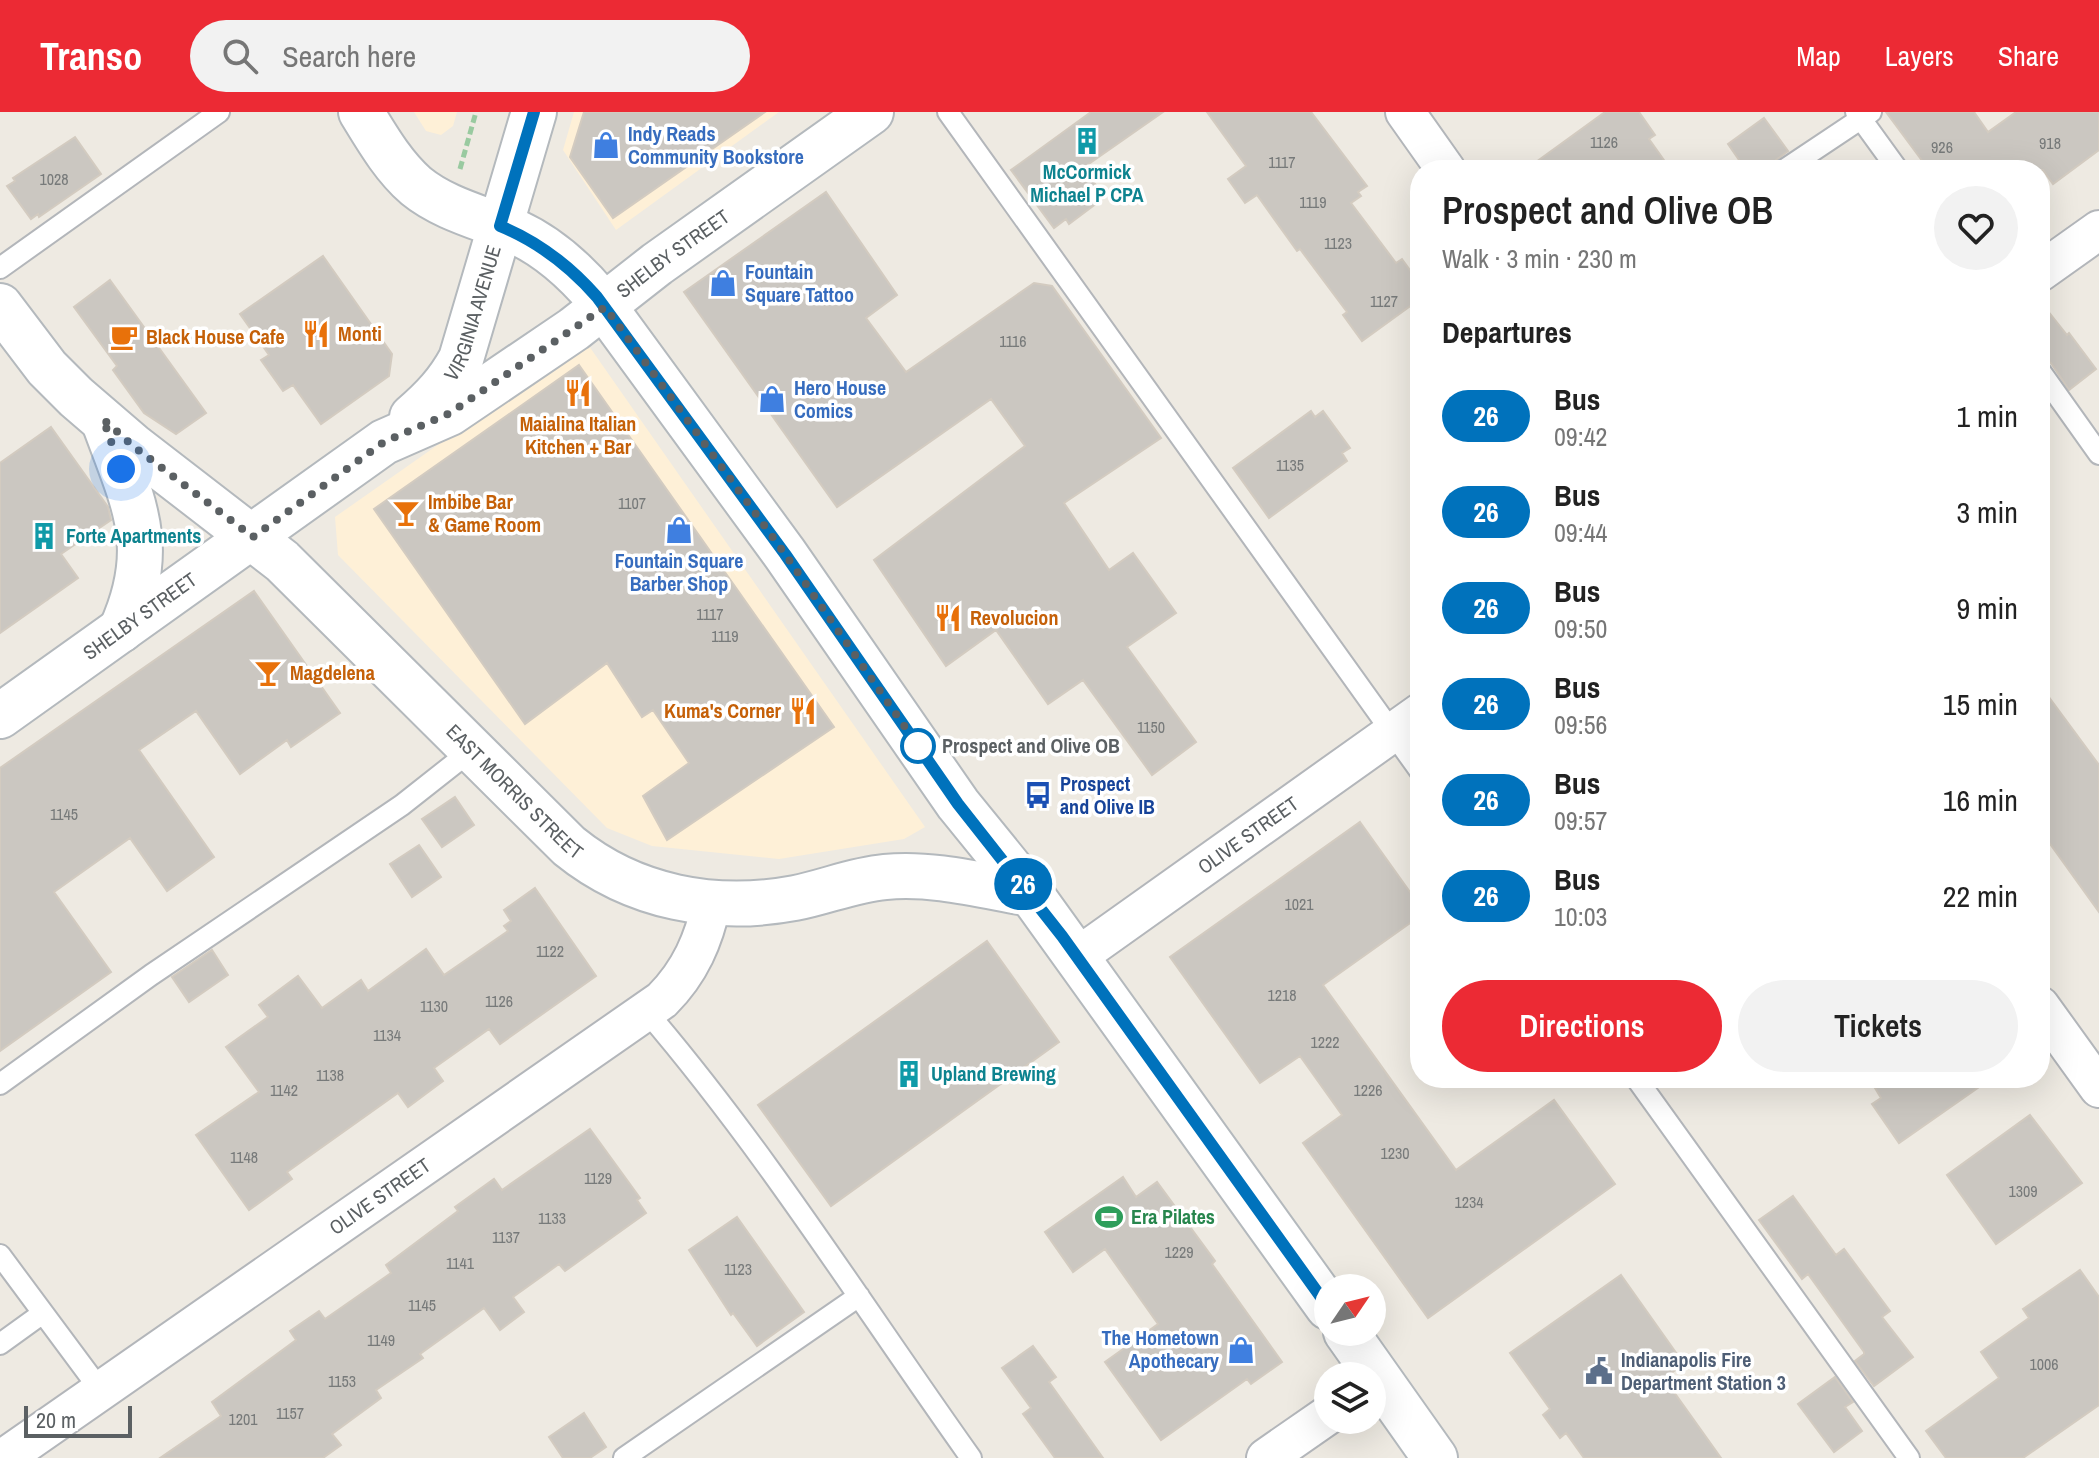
<!DOCTYPE html>
<meta charset="utf-8">
<style>
body{margin:0;font-family:"Archivo Narrow",sans-serif;background:#f2f2f2;color:#222;height:100vh;display:flex;flex-direction:column;font-size:30px;white-space:nowrap}
*{box-sizing:border-box;margin:0}
p{font-size:26px;color:#767676}
.icon{flex:none;width:44px;height:44px;fill:none;stroke:currentColor;stroke-width:2;stroke-linecap:round;stroke-linejoin:round}
.map{position:relative;flex:1;overflow:hidden}
.details{position:absolute;left:1410px;top:48px;width:640px;height:928px;display:flex;flex-direction:column;background:#fff;border-radius:32px;box-shadow:0 8px 32px #0002}
.details>*{flex:none}
.badge{padding:0 16px;border-radius:26px;font-size:28px;line-height:52px}
.needle{width:52px;rotate:55deg}
.controls{position:absolute;left:1314px;top:1162px;display:grid;gap:16px}
.controls a{display:grid;place-items:center;width:72px;height:72px;border-radius:50%;background:#fff;box-shadow:0 8px 32px #0002;font-size:40px}
.scale{position:absolute;left:24px;bottom:20px;width:108px;box-sizing:border-box;padding-left:8px;border:4px solid #5b6063;border-top:0;font-size:22px;line-height:28px;white-space:nowrap;color:#5b6063;-webkit-text-stroke:6px #fff;paint-order:stroke}
.you{position:absolute;width:40px;height:40px;margin:-20px;border:6px solid #fff;border-radius:50%;background:#1a73e8;box-shadow:0 0 0 12px #1a73e833}
.map>.badge{position:absolute;translate:-50% -50%;box-shadow:0 0 0 4px #fff}
h2{padding:0 32px;font-size:30px;line-height:72px}
.round{display:grid;place-items:center;flex:none;width:84px;height:84px;border-radius:42px;background:#f2f2f2}
.headline{display:flex;align-items:center;justify-content:space-between;height:136px;padding:0 32px}
h1{font-size:38px;font-weight:600;line-height:60px}
.primary-button{display:flex;gap:16px;margin-top:auto;padding:16px 32px}
.primary-button a{flex:1;height:92px;border-radius:48px;background:#ec2a34;color:#fff;font-size:32px;font-weight:600;line-height:92px;text-align:center}
.primary-button a+a{background:#f2f2f2;color:#222}
ul{padding:0;list-style:none}
li{display:flex;align-items:center;gap:24px;height:96px;padding:0 32px}
li div{flex:1}
li b{display:block;font-size:30px}
li em{font-style:normal}
li .badge{min-width:88px;font-weight:700;text-align:center}
header{display:flex;align-items:center;gap:48px;box-sizing:border-box;height:112px;padding:0 40px;background:#ec2a34;color:#fff}
header strong{font-size:38px}
nav{display:flex;gap:44px;margin-inline-start:auto;font-size:28px}
.search{width:560px;height:72px;background:#f2f2f2;display:flex;align-items:center;gap:20px;box-sizing:border-box;padding:0 28px;border-radius:44px;color:#767676;font-size:30px}
.map>svg:first-child{display:block}
</style>
<header>
<strong>Transo</strong>
<div class="search"><svg class="icon" aria-label="search" viewBox="0 0 24 24"><circle cx="10" cy="10" r="6"/><path d="M15 15l6 6"/></svg>Search here</div>
<nav><a>Map</a><a>Layers</a><a>Share</a></nav>
</header>
<div class="map">
<svg width="2099" height="1346" viewBox="0 0 2099 1346">
<rect width="100%" height="100%" fill="#eeeae2"/>
<path fill="#fef0d7" d="M414,0H457L453,14L441,23L426,19Z
M574,0H779L616,118L563,38Z
M579,234H589L925,715L904,727L779,747L652,734L607,716L338,443L335,405Z"/>
<path fill="#cbc7c1" stroke="#d3cbc0" stroke-width="2" d="M584,0H765L613,106L570,45Z
M1091,0H1163L1083,56L1105,85L1069,112L1066,107L1054,116L1011,58Z
M1207,0H1311L1367,74L1358,80L1361,84L1351,91L1396,151L1402,147L1420,172V187L1362,229L1343,203L1347,200L1300,137L1297,139L1257,83L1245,91L1228,67L1246,54Z
M1605,0H1639L1655,23L1649,27L1671,58H1525Z
M1886,0H1974L1988,20L2016,0H2099V38L2053,72L2043,58H1929Z
M1764,6L1788,39L1776,48L1771,58H1746L1728,32Z
M75,25L101,62L39,105L38,102L31,107L7,74L15,69L13,66Z
M826,80L897,183L866,206L906,260L1034,171L1052,174L1161,326L1064,391L1109,458L1133,441L1176,501L1127,535L1196,630L1152,663L1083,568L1048,592L996,518L946,554L874,448L1025,334L991,287L837,395L684,180Z
M323,144L392,242L389,264L321,312L293,273L283,279L261,248L269,243L240,202Z
M110,168L206,301L176,322L144,301L113,258L117,254L74,195Z
M2040,189L2067,223L2069,221L2096,257L2069,278L2051,251L2040,246Z
M579,253L834,615L667,728L643,684L689,651L653,598L642,605L607,551L525,612L374,397Z
M1311,299L1315,305L1323,299L1350,336L1342,341L1347,349L1269,406L1233,356Z
M51,315L108,395L111,408L61,442L78,466L0,521V351Z
M254,479L340,601L291,635L287,628L240,662L196,599L139,638L214,745L167,779L130,726L54,780L111,860L0,939V656Z
M2040,573L2099,653V800L2040,718Z
M455,685L474,713L442,735L422,707Z
M1360,710L1420,794V804L1323,873L1456,1058L1554,988L1615,1072L1428,1206L1303,1031L1342,1003L1300,944L1260,971L1170,845Z
M419,733L441,765L412,785L390,752Z
M535,776L596,864L500,932L489,917L434,956L443,969L408,995L398,981L287,1060L292,1067L249,1098L196,1023L259,980L226,935L268,905L259,893L298,864L322,896L361,868L368,879L426,837L444,863L508,819L504,814L511,809L504,798Z
M987,829L1059,930L831,1094L758,993Z
M212,838L228,863L189,890L172,865Z
M1869,966H1992L1899,1031L1872,992L1881,986Z
M2030,1003L2082,1071L1996,1132L1947,1063Z
M590,1017L640,1086L637,1088L646,1101L565,1159L559,1152L513,1185L524,1200L500,1218L484,1196L420,1242L423,1246L376,1278L381,1286L332,1322L341,1333L323,1346H160L221,1304L212,1290L296,1228L290,1219L319,1199L325,1207L391,1161L386,1153L458,1099L455,1095L494,1067L502,1078Z
M1123,1065L1136,1085L1157,1070L1215,1149L1212,1152L1282,1250L1251,1272L1247,1267L1161,1328L1105,1250L1158,1212L1105,1137L1073,1160L1045,1120Z
M1793,1084L1836,1143L1844,1137L1890,1199L1882,1205L1913,1245L1874,1274L1855,1249L1864,1242V1240L1808,1162L1802,1167L1759,1108Z
M737,1105L804,1200L757,1234L733,1201L731,1203L689,1138Z
M2080,1158L2099,1185V1293L2023,1346H1946L1926,1319L1999,1266L1981,1240L2029,1206L2023,1197Z
M1621,1163L1684,1252L1664,1266L1721,1346H1584L1566,1321L1560,1326L1543,1303L1550,1297L1510,1241Z
M1033,1234L1056,1265L1049,1270L1103,1346H1055L1023,1302L1031,1296L1002,1256Z
M1835,1265L1853,1290L1845,1295L1862,1319L1834,1340L1798,1292Z
M584,1301L606,1335L590,1346H563L549,1325Z"/>
<g fill="none" stroke-linecap="round" stroke-linejoin="round">
<g stroke="#b3b6ba" stroke-width="24">
<path id="lane" d="M948,0L1420,659
M1856,0L1898,58
M1784,58L1871,0
M0,156L219,0
M2040,259L2099,342
M646,899C766,1039 864,1196 971,1346
M1636,966L1909,1346
M0,972L151,863L402,693L473,637
M0,1143L101,1279
M0,1232L43,1201
M624,1346L859,1184"/>
</g>
<g stroke="#b3b6ba" stroke-width="42">
<g id="street">
<path d="M1405,0L1446,58"/>
<path d="M2040,160L2099,118"/>
<path id="s1" d="M1077,845L1420,601"/>
<path d="M2040,894L2099,976"/>
<path id="s2" d="M4,1346L662,888C690,860 704,828 712,789"/>
<path d="M1266,1346L1328,1303"/>
</g>
</g>
<g stroke="#b4b9bd" stroke-width="48">
<g id="secondary">
<path d="M361,0C377,26 393,54 416,74C444,97 483,106 516,120C549,135 574,158 597,185L785,442L958,692L1031,782L1328,1195"/>
<path id="s3" d="M0,194L47,256L76,285L133,334L282,449L569,734C633,786 715,801 795,786C826,780 853,768 885,765C933,760 984,774 1031,782"/>
<path id="s4" d="M412,305C433,287 448,271 461,247L534,0"/>
<path d="M104,310C133,390 159,434 121,518"/>
<path id="s5" d="M0,604L384,330L450,301L574,217L657,152L871,0"/>
<path d="M1346,1220L1435,1346"/>
</g>
</g>
<path stroke="#99caa0" stroke-width="5" stroke-dasharray="8 4" stroke-linecap="butt" d="M460,57L476,0"/>
<use href="#lane" stroke="#fff" stroke-width="20"/>
<use href="#street" stroke="#fff" stroke-width="38"/>
<use href="#secondary" stroke="#fff" stroke-width="44"/>
</g>
<g fill="none" stroke-linecap="round" stroke-linejoin="round">
<g stroke="#fff" stroke-width="18">
<path id="line" d="M534,0L500,114C539,130 569,153 597,185L785,442L958,692L1062,824L1328,1195"/>
</g>
<use href="#line" stroke="#0072bc" stroke-width="12"/>
<path stroke="#5b6063" stroke-width="8" stroke-dasharray="0 14.4" d="M121,357L103,307L133,334L253,425L384,330L450,301L605,195L785,442L925,644L918,634"/>
</g>
<defs>
<g id="building-bare" transform="scale(2.16)"><path d="M-4-6H4V6H1V3H-1V6H-4ZM-2.5-4.3h1.7v1.8h-1.7ZM.8-4.3h1.7v1.8H.8ZM-2.5-1h1.7V.8h-1.7ZM.8-1h1.7V.8H.8Z" fill="#0f9aa8" stroke="#fff" stroke-width="2.5" paint-order="stroke"/></g>
<g id="shop-bare" transform="scale(2.16)"><path d="M-5-2.5h2.3a2.7 3.5 0 0 1 5.4 0H5L5.5 6h-11ZM-1.5-2.5h3a1.5 2.3 0 0 0-3 0Z" fill="#3f7fe0" stroke="#fff" stroke-width="2.5" paint-order="stroke"/></g>
<g id="restaurant-bare" transform="scale(2.16)"><path d="M-5-6h1v4h1v-4h1v4h1v-4h1v5L-1.5 .5V6h-2V.5L-5-1ZM5-6V6H3V1.5H1.5Q1.5-4 5-6Z" fill="#e8710a" stroke="#fff" stroke-width="2.5" paint-order="stroke"/></g>
<g id="cafe-bare" transform="scale(2.16)"><path d="M-5.5-4.5H6V0H3Q3 3.5 0 3.5H-2.5Q-5.5 3.5-5.5 0ZM3-3.2v2h1.7v-2ZM-6 4.5H4V6H-6Z" fill="#e8710a" stroke="#fff" stroke-width="2.5" paint-order="stroke"/></g>
<g id="bar-bare" transform="scale(2.16)"><path d="M-6-5H6L.8 .8V4.5H3.5V6h-7V4.5H-.8V.8Z" fill="#e8710a" stroke="#fff" stroke-width="2.5" paint-order="stroke"/></g>
<g id="bus-bare" transform="scale(2.16)"><path d="M-5-6H5V4H4V6H2V4H-2V6H-4V4H-5ZM-3.5-4V0h7V-4ZM-3.5 1.2v1.5H-2V1.2ZM2 1.2v1.5H3.5V1.2Z" fill="#1a4fb4" stroke="#fff" stroke-width="2.5" paint-order="stroke"/></g>
<g id="stadium-bare" transform="scale(2.16)"><path d="M0-5a6.5 5 0 1 0 0 10a6.5 5 0 1 0 0-10ZM-3.5-1.8h7v3.6h-7Z" fill="#2e9e5b" stroke="#fff" stroke-width="2.5" paint-order="stroke"/></g>
<g id="civic-bare" transform="scale(2.16)"><path d="M-.6-6.5H3V-4.5H.6V-3L4-1V1h2V6H-6V1h2V-1L-.6-3ZM-1.2 2.5V6h2.4V2.5Z" fill="#5c6f8a" stroke="#fff" stroke-width="2.5" paint-order="stroke"/></g>
</defs>
<g fill-rule="evenodd">
<use href="#building-bare" x="1087" y="29"/>
<use href="#shop-bare" x="606" y="33"/>
<use href="#shop-bare" x="723" y="171"/>
<use href="#restaurant-bare" x="316" y="222"/>
<use href="#cafe-bare" x="124" y="225"/>
<use href="#restaurant-bare" x="578" y="281"/>
<use href="#shop-bare" x="772" y="287"/>
<use href="#bar-bare" x="406" y="401"/>
<use href="#shop-bare" x="679" y="418"/>
<use href="#building-bare" x="44" y="424"/>
<use href="#restaurant-bare" x="948" y="506"/>
<use href="#bar-bare" x="268" y="561"/>
<use href="#restaurant-bare" x="803" y="599"/>
<use href="#bus-bare" x="1038" y="683"/>
<use href="#building-bare" x="909" y="962"/>
<use href="#stadium-bare" x="1109" y="1105"/>
<use href="#shop-bare" x="1241" y="1238"/>
<use href="#civic-bare" x="1599" y="1259"/>
</g>
<circle fill="#fff" stroke="#0072bc" stroke-width="4" cx="918" cy="634" r="16"/>
<g text-anchor="middle" stroke-width="7" stroke-linejoin="round" paint-order="stroke">
<g font-size="16" fill="#777a7a">
<text x="1604" y="36">1126</text>
<text x="2050" y="37">918</text>
<text x="1942" y="41">926</text>
<text x="1282" y="56">1117</text>
<text x="54" y="73">1028</text>
<text x="1313" y="96">1119</text>
<text x="1338" y="137">1123</text>
<text x="1384" y="195">1127</text>
<text x="1013" y="235">1116</text>
<text x="1290" y="359">1135</text>
<text x="632" y="397">1107</text>
<text x="710" y="508">1117</text>
<text x="725" y="530">1119</text>
<text x="1151" y="621">1150</text>
<text x="64" y="708">1145</text>
<text x="1299" y="798">1021</text>
<text x="550" y="845">1122</text>
<text x="1282" y="889">1218</text>
<text x="499" y="895">1126</text>
<text x="434" y="900">1130</text>
<text x="387" y="929">1134</text>
<text x="1325" y="936">1222</text>
<text x="330" y="969">1138</text>
<text x="284" y="984">1142</text>
<text x="1368" y="984">1226</text>
<text x="1395" y="1047">1230</text>
<text x="244" y="1051">1148</text>
<text x="598" y="1072">1129</text>
<text x="2023" y="1085">1309</text>
<text x="1469" y="1096">1234</text>
<text x="552" y="1112">1133</text>
<text x="506" y="1131">1137</text>
<text x="1179" y="1146">1229</text>
<text x="460" y="1157">1141</text>
<text x="738" y="1163">1123</text>
<text x="422" y="1199">1145</text>
<text x="381" y="1234">1149</text>
<text x="2044" y="1258">1006</text>
<text x="342" y="1275">1153</text>
<text x="290" y="1307">1157</text>
<text x="243" y="1313">1201</text>
</g>
<g font-size="20" font-weight="bold" fill="#366cbe" stroke="#fff" text-anchor="start">
<text x="628" y="29">Indy Reads<tspan x="628" dy="23">Community Bookstore</tspan></text>
<text x="745" y="167">Fountain<tspan x="745" dy="23">Square Tattoo</tspan></text>
<text x="794" y="283">Hero House<tspan x="794" dy="23">Comics</tspan></text>
<text x="679" y="456" text-anchor="middle">Fountain Square<tspan x="679" dy="23">Barber Shop</tspan></text>
<text x="1219" y="1233" text-anchor="end">The Hometown<tspan x="1219" dy="23">Apothecary</tspan></text>
</g>
<g font-size="20" font-weight="bold" fill="#0d838f" stroke="#fff" text-anchor="start">
<text x="1087" y="67" text-anchor="middle">McCormick<tspan x="1087" dy="23">Michael P CPA</tspan></text>
<text x="66" y="431">Forte Apartments</text>
<text x="931" y="969">Upland Brewing</text>
</g>
<g font-size="20" fill="#5b6063" stroke="#fff">
<text dy="7" stroke="none"><textPath href="#s5" startOffset="818">SHELBY STREET</textPath></text>
<text dy="7" stroke="none"><textPath href="#s4" startOffset="124">VIRGINIA AVENUE</textPath></text>
<text dy="7" stroke="none"><textPath href="#s5" startOffset="172">SHELBY STREET</textPath></text>
<text dy="7" stroke="none"><textPath href="#s3" startOffset="710">EAST MORRIS STREET</textPath></text>
<text dy="7" stroke="none"><textPath href="#s1" startOffset="210">OLIVE STREET</textPath></text>
<text dy="7" stroke="none"><textPath href="#s2" startOffset="458">OLIVE STREET</textPath></text>
</g>
<g font-size="20" font-weight="bold" fill="#c56008" stroke="#fff" text-anchor="start">
<text x="338" y="229">Monti</text>
<text x="146" y="232">Black House Cafe</text>
<text x="578" y="319" text-anchor="middle">Maialina Italian<tspan x="578" dy="23">Kitchen + Bar</tspan></text>
<text x="428" y="397">Imbibe Bar<tspan x="428" dy="23">&amp; Game Room</tspan></text>
<text x="970" y="513">Revolucion</text>
<text x="290" y="568">Magdelena</text>
<text x="781" y="606" text-anchor="end">Kuma's Corner</text>
</g>
<g font-size="20" font-weight="bold" fill="#5b6063" stroke="#fff" text-anchor="start">
<text x="942" y="641">Prospect and Olive OB</text>
</g>
<g font-size="20" font-weight="bold" fill="#164399" stroke="#fff" text-anchor="start">
<text x="1060" y="679">Prospect<tspan x="1060" dy="23">and Olive IB</tspan></text>
</g>
<g font-size="20" font-weight="bold" fill="#27864d" stroke="#fff" text-anchor="start">
<text x="1131" y="1112">Era Pilates</text>
</g>
<g font-size="20" font-weight="bold" fill="#4e5e75" stroke="#fff" text-anchor="start">
<text x="1621" y="1255">Indianapolis Fire<tspan x="1621" dy="23">Department Station 3</tspan></text>
</g>
</g>
</svg>
<div class="controls">
<a><svg class="needle" viewBox="-14 -14 28 28"><path d="M0-13l5 13h-10z" fill="#e53935"/><path d="M0 13l5-13h-10z" fill="#767676"/></svg></a>
<a><svg class="icon" aria-label="layers" viewBox="0 0 24 24"><path d="M12 4l9 5-9 5-9-5zM3 14l9 5 9-5"/></svg></a>
</div>
<div class="scale">20 m</div>
<div class="you" style="left:121px;top:357px"></div>
<b class="badge" style="left:1023px;top:772px;background:#0072bc;color:#fff">26</b>
<section class="details">
<div class="headline"><div><h1>Prospect and Olive OB</h1><p>Walk · 3 min · 230 m</p></div><a class="round"><svg class="icon" aria-label="heart" viewBox="0 0 24 24"><path d="M12 20l-8-8c-3-5 5-10 8-4 3-6 11-1 8 4z"/></svg></a></div>
<h2>Departures</h2>
<ul>
<li><span class="badge" style="background:#0072bc;color:#fff">26</span><div><b>Bus</b><p>09:42</p></div><em>1 min</em></li>
<li><span class="badge" style="background:#0072bc;color:#fff">26</span><div><b>Bus</b><p>09:44</p></div><em>3 min</em></li>
<li><span class="badge" style="background:#0072bc;color:#fff">26</span><div><b>Bus</b><p>09:50</p></div><em>9 min</em></li>
<li><span class="badge" style="background:#0072bc;color:#fff">26</span><div><b>Bus</b><p>09:56</p></div><em>15 min</em></li>
<li><span class="badge" style="background:#0072bc;color:#fff">26</span><div><b>Bus</b><p>09:57</p></div><em>16 min</em></li>
<li><span class="badge" style="background:#0072bc;color:#fff">26</span><div><b>Bus</b><p>10:03</p></div><em>22 min</em></li>
</ul>
<div class="primary-button"><a>Directions</a><a>Tickets</a></div>
</section>
</div>
